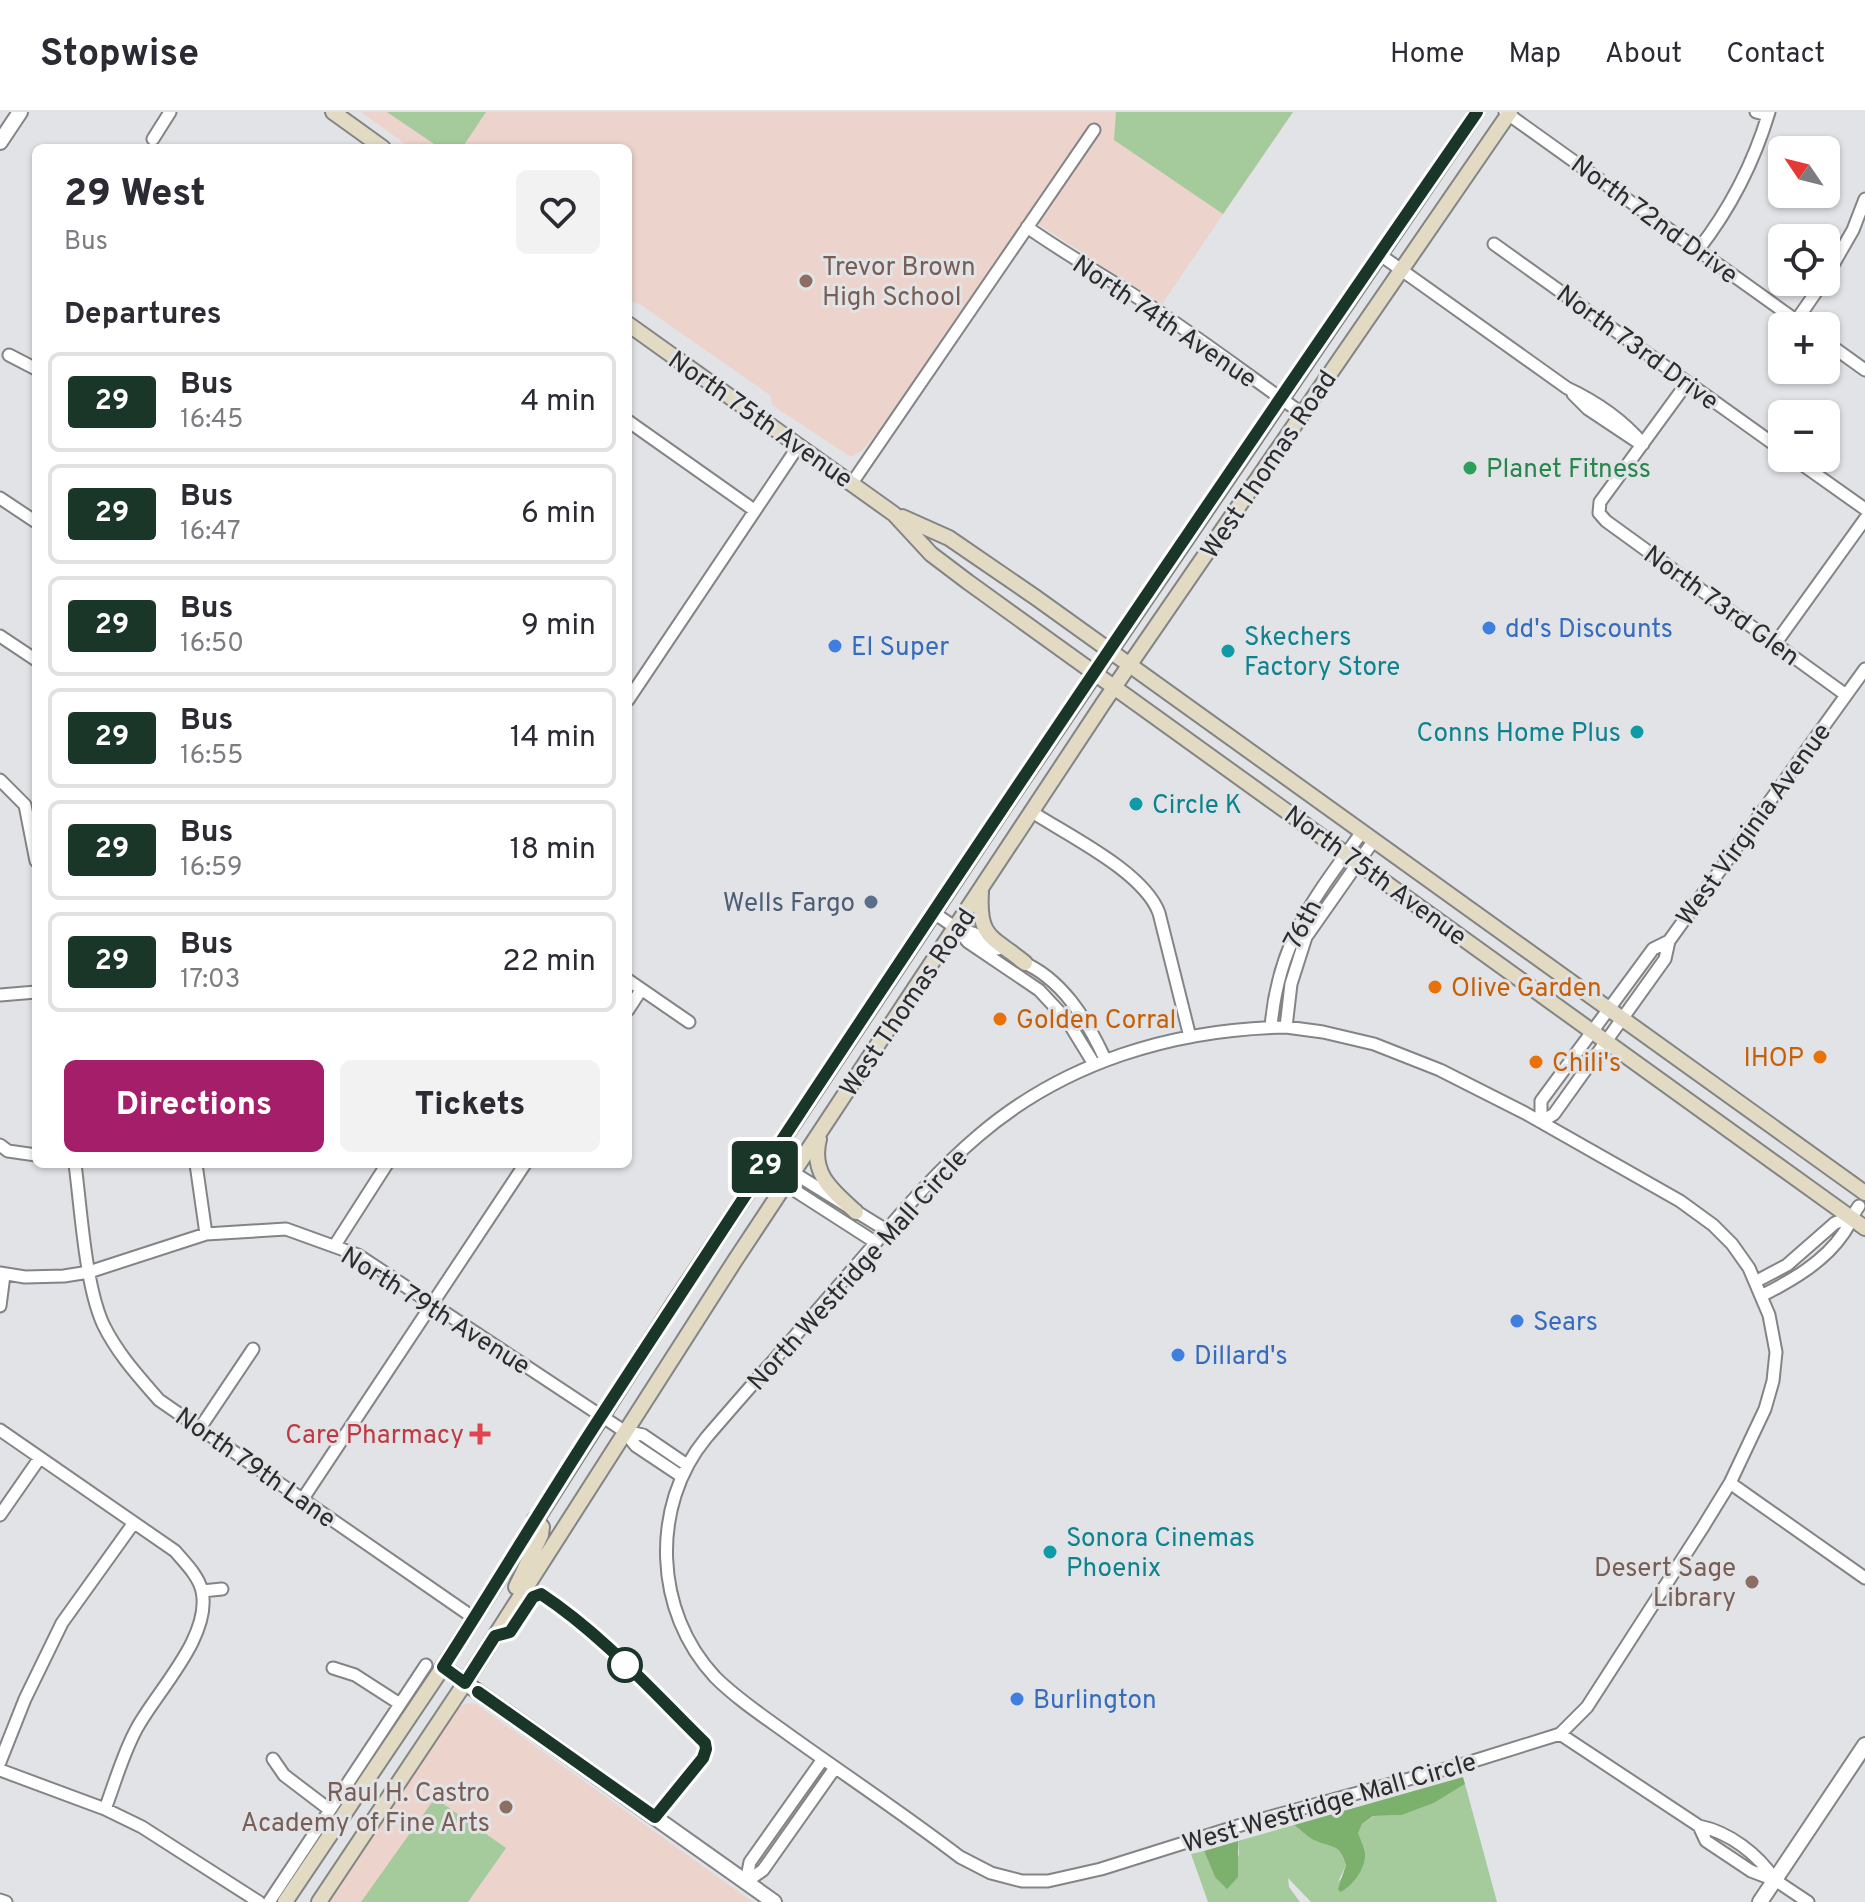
<!DOCTYPE html>
<meta charset="utf-8">
<style>
body{margin:0;font-family:Overpass,sans-serif;background:#f2f2f3;color:#2b2b33;height:100vh;display:flex;flex-direction:column;font-size:30px;white-space:nowrap}
*{box-sizing:border-box;margin:0}
p{font-size:26px;color:#7c7c81}
.icon{flex:none;width:44px;height:44px;fill:none;stroke:currentColor;stroke-width:2;stroke-linecap:round;stroke-linejoin:round}
.map{position:relative;flex:1;overflow:hidden}
.side{position:absolute;left:32px;top:32px;width:600px;height:1024px;display:flex;flex-direction:column;background:#fff;border-radius:12px;box-shadow:0 2px 6px #0004}
.side>*{flex:none}
.badge{padding:0 16px;border-radius:6px;font-size:28px;line-height:52px}
.needle{width:52px;rotate:305deg}
.controls{position:absolute;left:1768px;top:24px;display:grid;gap:16px}
.controls a{display:grid;place-items:center;width:72px;height:72px;border-radius:12px;background:#fff;box-shadow:0 2px 6px #0004;font-size:40px}
.map>.badge{position:absolute;translate:-50% -50%;box-shadow:0 0 0 4px #fff}
h2{padding:0 32px;font-size:30px;line-height:72px}
.round{display:grid;place-items:center;flex:none;width:84px;height:84px;border-radius:12px;background:#f2f2f3}
.summary{display:flex;align-items:center;justify-content:space-between;height:136px;padding:0 32px}
h1{font-size:38px;font-weight:800;line-height:60px}
.cta{display:flex;gap:16px;margin-top:auto;padding:16px 32px}
.cta a{flex:1;height:92px;border-radius:12px;background:#a51e69;color:#fff;font-size:32px;font-weight:800;line-height:92px;text-align:center}
.cta a+a{background:#f2f2f3;color:#2b2b33}
ul{padding:0;list-style:none}
li{display:flex;align-items:center;gap:24px;height:100px;margin:0 16px 12px;padding:0 16px;border:4px solid #e1e1e2;border-radius:12px}
li div{flex:1}
li b{display:block;font-size:30px}
li em{font-style:normal}
li .badge{min-width:88px;font-weight:700;text-align:center}
header{display:flex;align-items:center;gap:48px;box-sizing:border-box;height:112px;padding:0 40px;background:#fff;border-bottom:2px solid #e1e1e2}
header strong{font-size:38px}
nav{display:flex;gap:44px;margin-inline-start:auto;font-size:28px}
.map>svg:first-child{display:block}
</style>
<header>
<strong>Stopwise</strong>
<nav><a>Home</a><a>Map</a><a>About</a><a>Contact</a></nav>
</header>
<div class="map">
<svg width="1865" height="1790" viewBox="0 0 1865 1790">
<rect width="100%" height="100%" fill="#e2e3e6"/>
<path fill="#ecd3cc" d="M361,0H1293L1162,192L1027,105L890,307L860,340L851,345L772,293L770,283L638,191L628,189V36H411Z
M472,1591L476,1592L753,1790H330L456,1599L464,1592Z"/>
<path fill="#a5ca9c" d="M387,0H486L462,36H440Z
M1116,0H1293L1223,102L1114,28Z
M1465,1672L1497,1790H1311L1288,1766L1289,1775L1300,1790H1208L1191,1742L1204,1739L1215,1765L1239,1743L1238,1729L1294,1713C1301,1718 1308,1726 1316,1729C1335,1736 1338,1732 1346,1753L1338,1770L1365,1742L1357,1721L1362,1712L1374,1704L1402,1703L1434,1691Z
M435,1686L506,1736L468,1790H361Z"/>
<path fill="#7bb06d" d="M1463,1665L1465,1672L1434,1691L1402,1703L1373,1704L1362,1712L1358,1721C1360,1727 1364,1735 1365,1741C1366,1756 1353,1774 1340,1780L1338,1777L1346,1753C1339,1732 1334,1736 1316,1729C1308,1726 1301,1718 1294,1713Z
M1238,1729V1765L1227,1777L1215,1765L1204,1739Z"/>
<g fill="none" stroke-linecap="round" stroke-linejoin="round">
<g stroke="#838486" stroke-width="15">
<path id="minor" d="M1505,0L1804,214
M1756,0L1768,3
M153,27L170,0
M1027,115C1058,137 1089,155 1121,175C1184,214 1243,260 1303,302
M1494,132L1782,338
M1698,138C1730,97 1754,50 1769,0
M1379,142L1567,276C1597,290 1622,307 1643,332
M1826,165L1853,118L1865,87
M1796,209L1823,170
M1826,230L1865,258
M9,243L36,257
M1687,271L1600,390L1599,401L1606,409L1846,583
M1573,282L1588,297L1636,329
M628,309L754,398
M1793,346L1865,397
M852,371L1094,18
M0,386L36,410
M0,524L36,548
M1775,532L1865,407
M628,588L799,333
M0,668L25,693L36,749
M1032,700C1069,724 1144,760 1159,801L1190,925
M934,801L956,816L968,830L1039,878L1067,908L1094,952
M957,817L973,821L998,837
M1020,849C1062,866 1087,908 1105,947
M628,868L689,910
M0,883L36,880
M628,898L641,878
M1271,915C1278,830 1314,786 1362,720
M1286,915L1323,920L1374,932L1440,958L1525,1001L1680,1089L1713,1113L1732,1132L1749,1156L1769,1203L1776,1240L1773,1269L1765,1297L1730,1371L1703,1415L1587,1595L1560,1622L1464,1652L1241,1713L1101,1757L1048,1769H1022L991,1761L960,1745C905,1703 848,1665 792,1625C766,1606 738,1588 715,1565C654,1500 650,1394 706,1326C755,1269 805,1213 853,1157C893,1111 932,1063 978,1024C1064,950 1174,917 1286,915Z
M1286,915L1291,872L1306,825L1374,728
M1541,1010L1554,1002L1665,847L1669,829L1865,557
M1541,1010V989L1653,837L1669,829
M0,1033L8,1039L36,1043
M75,1052C81,1097 85,1172 103,1212C117,1241 138,1264 159,1288L474,1506
M196,1052L206,1122
M763,1058L875,1130
M794,1061L886,1118
M335,1133L387,1052
M0,1161L25,1165L64,1164L89,1160L206,1122L286,1117L358,1143L624,1319L636,1334L681,1364
M1755,1170L1787,1153L1835,1111L1851,1105
M1761,1184C1791,1169 1824,1150 1843,1122C1850,1113 1852,1103 1859,1094
M0,1194L4,1163
M200,1316L253,1237
M0,1318L175,1439C185,1451 198,1463 202,1479C212,1524 157,1579 137,1616C123,1641 115,1671 105,1697
M624,1319L643,1323L687,1353
M1730,1371L1865,1466
M302,1388L525,1052
M0,1403L39,1347
M202,1479L222,1477
M333,1556L355,1563L400,1592
M1560,1622L1699,1714C1729,1720 1758,1742 1775,1768
M273,1647L284,1663L330,1698
M0,1650L25,1587L62,1511L133,1412
M0,1658L105,1697L142,1715L259,1790
M1699,1714L1706,1729L1751,1759L1775,1768L1808,1790
M746,1770L750,1750L823,1647
M746,1770L763,1758L835,1656
M0,1788L6,1790
M269,1790L426,1553"/>
</g>
<g stroke="#838486" stroke-width="18">
<path id="tertiary" d="M0,30L20,0
M443,1555L774,1790
M1760,1790L1865,1633"/>
</g>
<g stroke="#838486" stroke-width="18">
<path id="secondary" d="M333,0L383,36
M628,212L894,402L931,442L968,470L1865,1116
M902,405L949,426L1035,485L1865,1081
M981,780C978,828 993,824 1025,851
M819,1027C810,1062 833,1079 856,1100
M516,1475L541,1423L542,1415L535,1407
M285,1790L443,1555L674,1191L1007,691L1477,0
M319,1790L465,1571L734,1150L1104,590L1510,0"/>
</g>
<use href="#minor" stroke="#fff" stroke-width="11"/>
<use href="#tertiary" stroke="#fff" stroke-width="14"/>
<use href="#secondary" stroke="#e2dac3" stroke-width="14"/>
</g>
<g fill="none" stroke-linecap="round" stroke-linejoin="round">
<g stroke="#fff" stroke-width="18">
<path id="line" d="M478,1580L655,1705L703,1646L706,1637L705,1631C653,1580 603,1523 541,1482L533,1485L510,1520L495,1524L465,1571L443,1555C497,1471 548,1385 603,1301C888,863 1180,430 1477,0"/>
</g>
<use href="#line" stroke="#193628" stroke-width="12"/>
</g>
<g fill="#8d6e63" stroke="#e2e3e6" stroke-width="3">
<circle cx="806" cy="169" r="8"/>
<circle cx="1752" cy="1470" r="8"/>
<circle cx="506" cy="1695" r="8"/>
</g>
<circle fill="#2e9e5b" stroke="#e2e3e6" stroke-width="3" cx="1470" cy="356" r="8"/>
<g fill="#3f7fe0" stroke="#e2e3e6" stroke-width="3">
<circle cx="1489" cy="516" r="8"/>
<circle cx="835" cy="534" r="8"/>
<circle cx="1517" cy="1209" r="8"/>
<circle cx="1178" cy="1243" r="8"/>
<circle cx="1017" cy="1587" r="8"/>
</g>
<g fill="#0f9aa8" stroke="#e2e3e6" stroke-width="3">
<circle cx="1228" cy="539" r="8"/>
<circle cx="1637" cy="620" r="8"/>
<circle cx="1136" cy="692" r="8"/>
<circle cx="1050" cy="1440" r="8"/>
</g>
<circle fill="#5c6f8a" stroke="#e2e3e6" stroke-width="3" cx="871" cy="790" r="8"/>
<g fill="#e8710a" stroke="#e2e3e6" stroke-width="3">
<circle cx="1435" cy="875" r="8"/>
<circle cx="1000" cy="907" r="8"/>
<circle cx="1820" cy="945" r="8"/>
<circle cx="1536" cy="950" r="8"/>
</g>
<path fill="#e0444e" stroke="#e2e3e6" stroke-width="3" d="M476 1310h8v8h8v8h-8v8h-8v-8h-8v-8h8z"/>
<circle fill="#fff" stroke="#193628" stroke-width="4" cx="625" cy="1553" r="16"/>
<g text-anchor="middle" stroke-width="6" stroke-linejoin="round" paint-order="stroke">
<g font-size="26" fill="#2c2c2d" stroke="#e2e3e6">
<text transform="translate(1655 107) rotate(36)" y="9">North 72nd Drive</text>
<text transform="translate(1165 209) rotate(34)" y="9">North 74th Avenue</text>
<text transform="translate(1638 235) rotate(36)" y="9">North 73rd Drive</text>
<text transform="translate(761 307) rotate(35)" y="9">North 75th Avenue</text>
<text transform="translate(1268 352) rotate(-56)" y="9">West Thomas Road</text>
<text transform="translate(1722 493) rotate(36)" y="9">North 73rd Glen</text>
<text transform="translate(1753 712) rotate(-54)" y="9">West Virginia Avenue</text>
<text transform="translate(1376 763) rotate(36)" y="9">North 75th Avenue</text>
<text transform="translate(1302 812) rotate(-62)" y="9">76th</text>
<text transform="translate(907 890) rotate(-56)" y="9">West Thomas Road</text>
<text transform="translate(857 1157) rotate(-48)" y="9">North Westridge Mall Circle</text>
<text transform="translate(436 1198) rotate(32)" y="9">North 79th Avenue</text>
<text transform="translate(256 1355) rotate(35)" y="9">North 79th Lane</text>
<text transform="translate(1329 1690) rotate(-16)" y="9">West Westridge Mall Circle</text>
</g>
<g font-size="26" fill="#785e54" stroke="#e2e3e6" text-anchor="end">
<text x="822" y="163" text-anchor="start">Trevor Brown<tspan x="822" dy="30">High School</tspan></text>
<text x="1736" y="1464">Desert Sage<tspan x="1736" dy="30">Library</tspan></text>
<text x="490" y="1689">Raul H. Castro<tspan x="490" dy="30">Academy of Fine Arts</tspan></text>
</g>
<g font-size="26" fill="#27864d" stroke="#e2e3e6" text-anchor="start">
<text x="1486" y="365">Planet Fitness</text>
</g>
<g font-size="26" fill="#366cbe" stroke="#e2e3e6" text-anchor="start">
<text x="1505" y="525">dd's Discounts</text>
<text x="851" y="543">El Super</text>
<text x="1533" y="1218">Sears</text>
<text x="1194" y="1252">Dillard's</text>
<text x="1033" y="1596">Burlington</text>
</g>
<g font-size="26" fill="#0d838f" stroke="#e2e3e6" text-anchor="start">
<text x="1244" y="533">Skechers<tspan x="1244" dy="30">Factory Store</tspan></text>
<text x="1621" y="629" text-anchor="end">Conns Home Plus</text>
<text x="1152" y="701">Circle K</text>
<text x="1066" y="1434">Sonora Cinemas<tspan x="1066" dy="30">Phoenix</tspan></text>
</g>
<g font-size="26" fill="#4e5e75" stroke="#e2e3e6" text-anchor="end">
<text x="855" y="799">Wells Fargo</text>
</g>
<g font-size="26" fill="#c56008" stroke="#e2e3e6" text-anchor="start">
<text x="1451" y="884">Olive Garden</text>
<text x="1016" y="916">Golden Corral</text>
<text x="1804" y="954" text-anchor="end">IHOP</text>
<text x="1552" y="959">Chili's</text>
</g>
<g font-size="26" fill="#be3a42" stroke="#e2e3e6" text-anchor="end">
<text x="464" y="1331">Care Pharmacy</text>
</g>
</g>
</svg>
<div class="controls">
<a><svg class="needle" viewBox="-14 -14 28 28"><path d="M0-13l5 13h-10z" fill="#e53935"/><path d="M0 13l5-13h-10z" fill="#7c7c81"/></svg></a>
<a><svg class="icon" aria-label="locate" viewBox="0 0 24 24"><circle cx="12" cy="12" r="6"/><path d="M12 2v4M12 18v4M2 12h4M18 12h4"/></svg></a>
<a>+</a>
<a>−</a>
</div>
<b class="badge" style="left:765px;top:1055px;background:#193628;color:#fff">29</b>
<section class="side">
<div class="summary"><div><h1>29 West</h1><p>Bus</p></div><a class="round"><svg class="icon" aria-label="heart" viewBox="0 0 24 24"><path d="M12 20l-8-8c-3-5 5-10 8-4 3-6 11-1 8 4z"/></svg></a></div>
<h2>Departures</h2>
<ul>
<li><span class="badge" style="background:#193628;color:#fff">29</span><div><b>Bus</b><p>16:45</p></div><em>4 min</em></li>
<li><span class="badge" style="background:#193628;color:#fff">29</span><div><b>Bus</b><p>16:47</p></div><em>6 min</em></li>
<li><span class="badge" style="background:#193628;color:#fff">29</span><div><b>Bus</b><p>16:50</p></div><em>9 min</em></li>
<li><span class="badge" style="background:#193628;color:#fff">29</span><div><b>Bus</b><p>16:55</p></div><em>14 min</em></li>
<li><span class="badge" style="background:#193628;color:#fff">29</span><div><b>Bus</b><p>16:59</p></div><em>18 min</em></li>
<li><span class="badge" style="background:#193628;color:#fff">29</span><div><b>Bus</b><p>17:03</p></div><em>22 min</em></li>
</ul>
<div class="cta"><a>Directions</a><a>Tickets</a></div>
</section>
</div>
